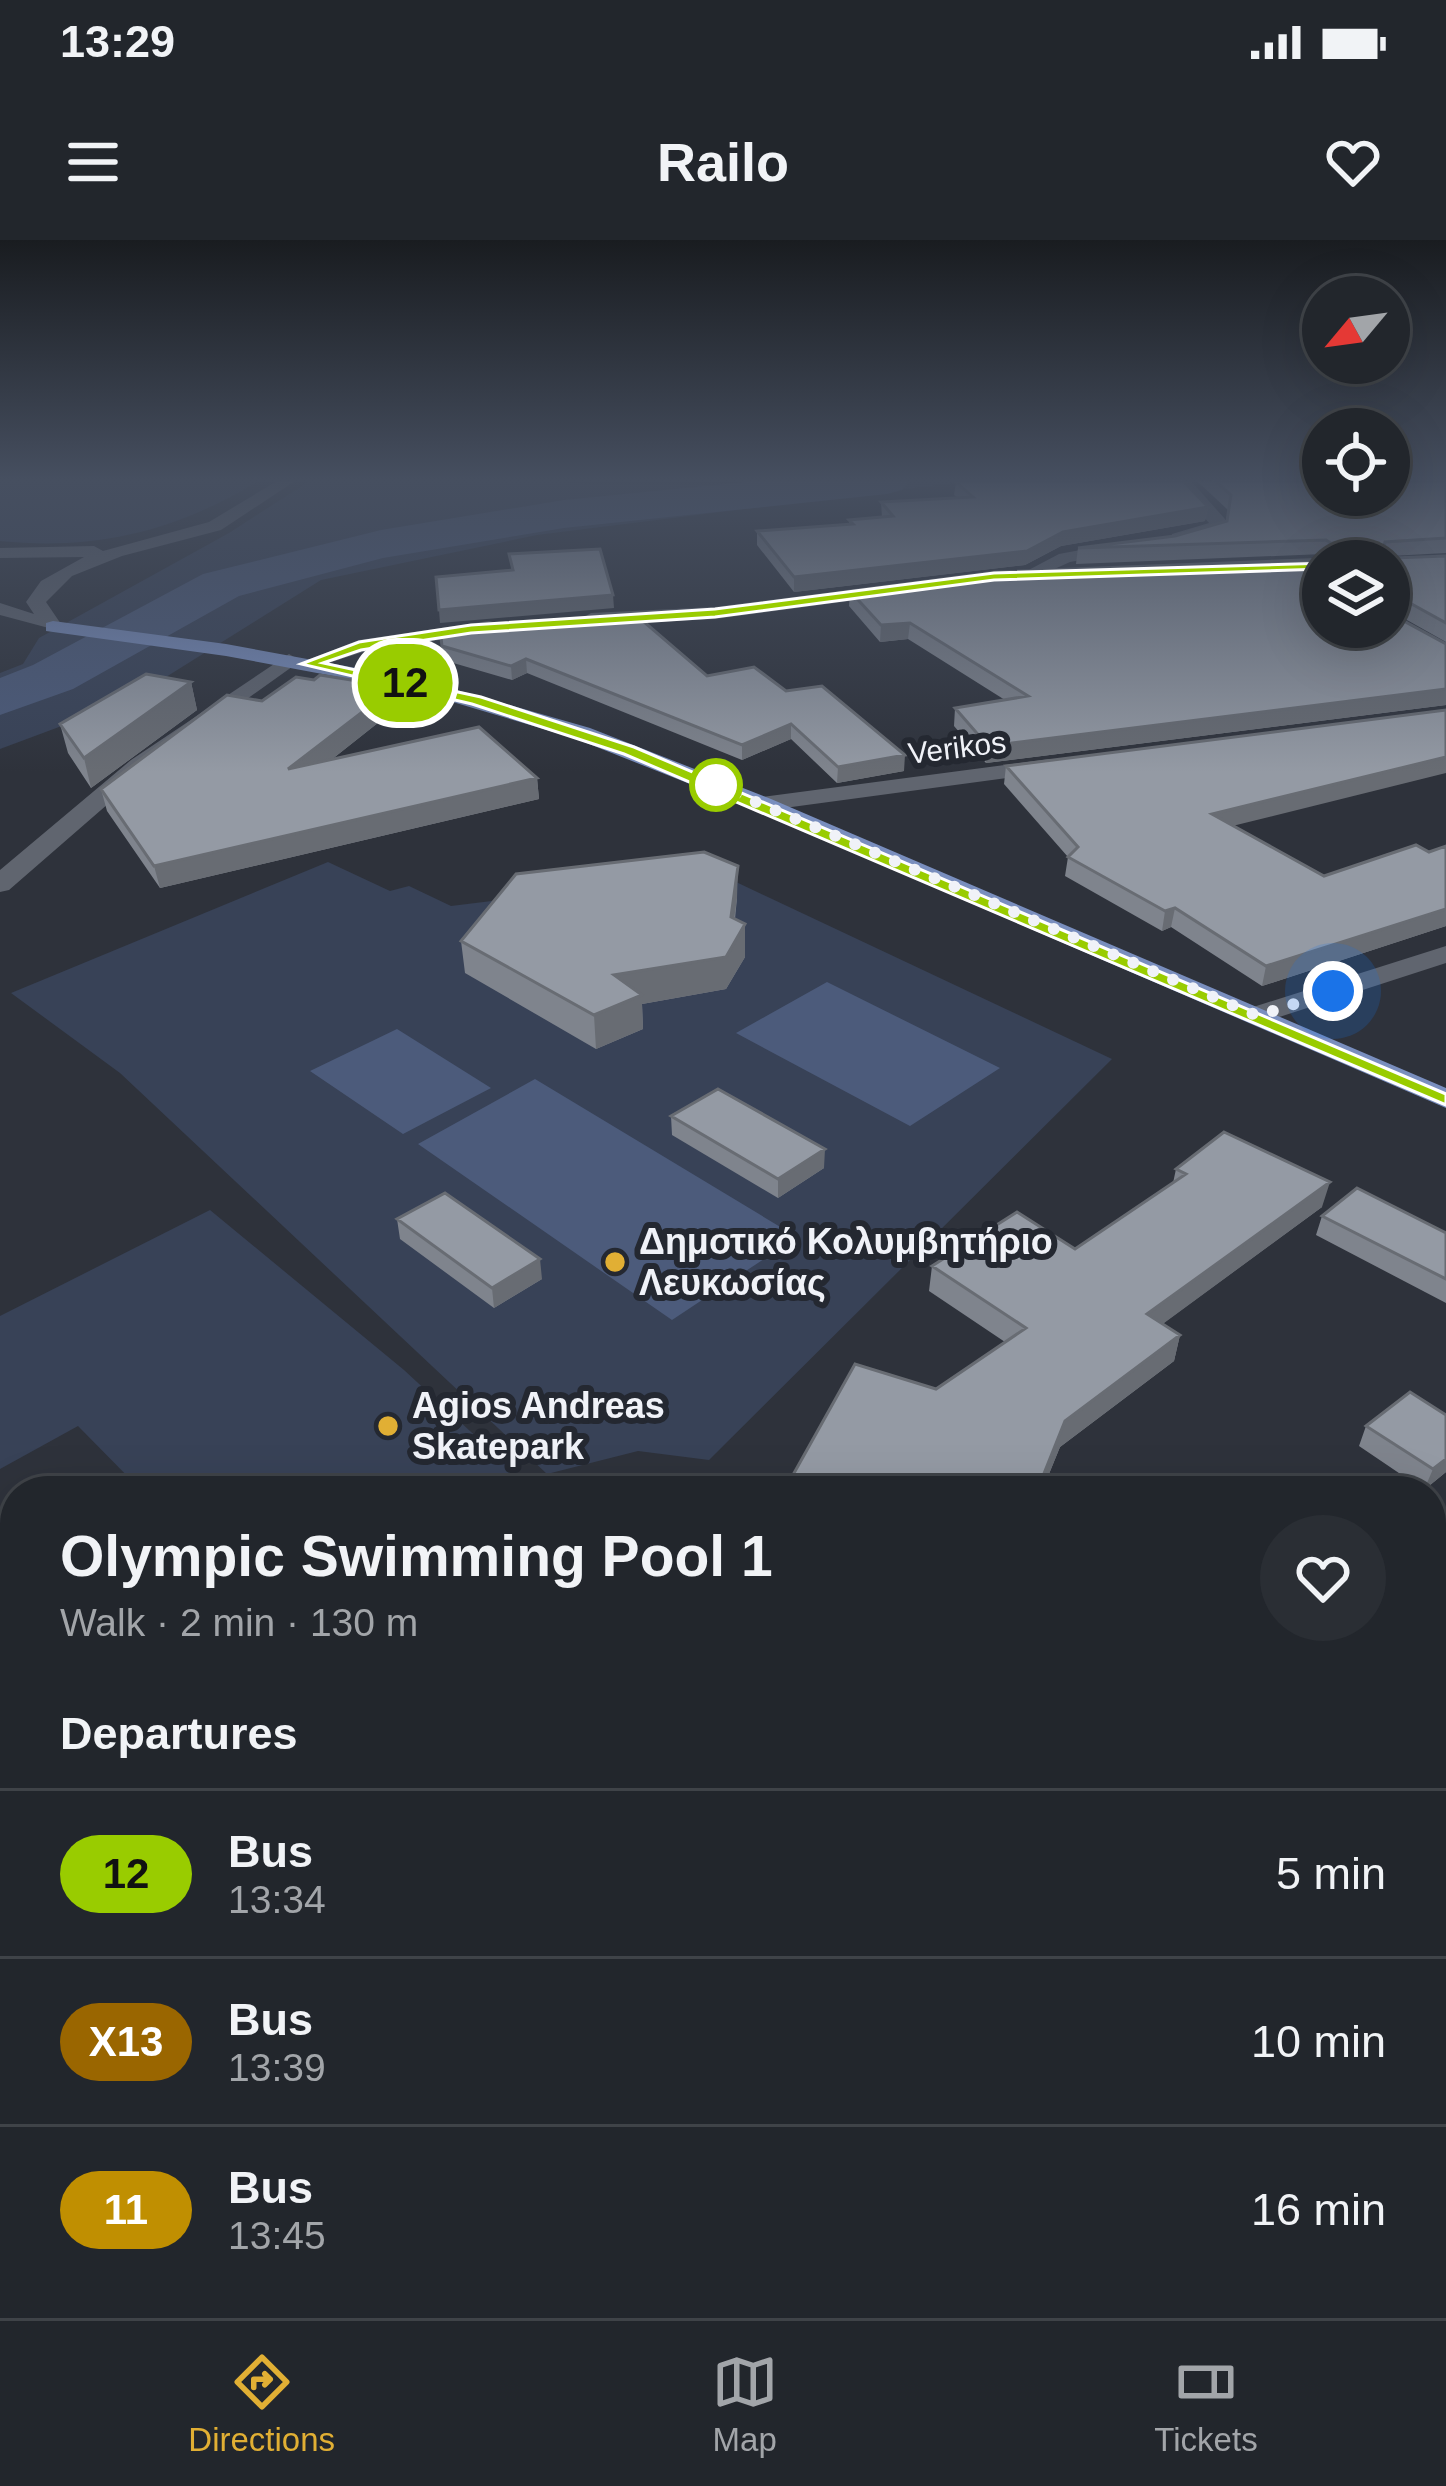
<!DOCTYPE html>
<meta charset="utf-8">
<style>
body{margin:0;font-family:Arial,sans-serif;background:#2a2e34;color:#f1f3f6;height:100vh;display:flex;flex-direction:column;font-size:45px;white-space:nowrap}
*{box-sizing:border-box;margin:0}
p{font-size:39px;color:#a2a5a9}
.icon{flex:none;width:66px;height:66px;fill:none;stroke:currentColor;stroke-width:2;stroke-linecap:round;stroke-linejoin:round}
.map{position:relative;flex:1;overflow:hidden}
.details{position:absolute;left:0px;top:1236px;width:1446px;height:843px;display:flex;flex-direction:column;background:#22262c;border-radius:48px 48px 0 0;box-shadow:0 12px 48px #0002,0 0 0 3px #3f4348}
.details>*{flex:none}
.badge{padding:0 24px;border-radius:39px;font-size:42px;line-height:78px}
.needle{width:78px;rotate:241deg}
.buttons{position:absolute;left:1302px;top:36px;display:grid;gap:24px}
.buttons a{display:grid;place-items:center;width:108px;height:108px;border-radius:50%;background:#22262c;box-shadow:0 12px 48px #0002,0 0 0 3px #3f4348;font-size:60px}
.you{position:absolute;width:60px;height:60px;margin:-30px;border:9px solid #fff;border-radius:50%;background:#1a73e8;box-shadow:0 0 0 18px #1a73e833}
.map>.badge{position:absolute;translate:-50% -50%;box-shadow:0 0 0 6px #fff}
h2{padding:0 60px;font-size:45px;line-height:108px}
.round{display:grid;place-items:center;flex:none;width:126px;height:126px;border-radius:63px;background:#2a2e34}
.overview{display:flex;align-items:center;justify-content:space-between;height:204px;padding:0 60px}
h1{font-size:57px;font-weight:700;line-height:90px}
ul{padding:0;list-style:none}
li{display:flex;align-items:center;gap:36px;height:168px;padding:0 60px;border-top:3px solid #3f4348}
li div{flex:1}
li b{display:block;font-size:45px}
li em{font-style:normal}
li .badge{min-width:132px;font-weight:700;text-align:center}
.status{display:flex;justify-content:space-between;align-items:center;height:84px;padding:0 60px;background:#22262c;direction:ltr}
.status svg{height:33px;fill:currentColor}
header{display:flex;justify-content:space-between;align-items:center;height:156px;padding:0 60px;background:#22262c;font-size:54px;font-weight:700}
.tab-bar{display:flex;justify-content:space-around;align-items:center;height:168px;border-top:3px solid #3f4348;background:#22262c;font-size:33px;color:#a2a5a9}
.tab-bar a{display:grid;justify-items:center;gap:6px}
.tab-bar .current{color:#e1af34}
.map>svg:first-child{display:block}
</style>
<div class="status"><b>13:29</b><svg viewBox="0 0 49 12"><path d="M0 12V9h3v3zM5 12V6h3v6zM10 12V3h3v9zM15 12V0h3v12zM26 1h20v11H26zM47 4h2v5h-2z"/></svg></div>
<header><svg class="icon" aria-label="menu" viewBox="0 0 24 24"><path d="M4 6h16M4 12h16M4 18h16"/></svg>Railo<svg class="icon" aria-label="heart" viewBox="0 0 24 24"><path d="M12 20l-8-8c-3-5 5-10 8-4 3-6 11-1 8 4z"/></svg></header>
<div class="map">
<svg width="1446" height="2078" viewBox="0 0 1446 2078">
<rect width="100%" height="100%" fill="#2e323b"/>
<path fill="#343b49" d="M0,1367L15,1376V2064H1187L1188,2078H0Z"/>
<path fill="#384257" d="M0,241H258C178,291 94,311 0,301Z
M546,241L603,245L969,241L537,295L321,340L126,462L0,509V433L23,424L39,398L229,293L308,242Z
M328,622L390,651L409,646L451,666L717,633L1112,819L709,1220L638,1211L547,1234L120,833L11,753Z
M210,970L404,1130L525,1242L501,1251H142L78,1186L0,1229V1076Z"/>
<path fill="#4c5b7b" d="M827,742L1000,828L910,886L736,793Z
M397,789L491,848L403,894L310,831Z
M535,839L797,997L672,1080L418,904Z"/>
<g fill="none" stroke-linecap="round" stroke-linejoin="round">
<path fill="#4c5b7b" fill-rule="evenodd" d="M756,241H909L902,250L887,254L564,288L383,318L239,356L73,449L0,475V438L33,425L203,334L381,290L564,260Z"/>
<path fill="#60656f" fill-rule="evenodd" d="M1174,241H1191L1225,279V287L1215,296L1172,302V294L1209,283Z
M1123,302L1129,303V311L1070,322L1030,340L1021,334L1059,314Z
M1050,519L1062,526L1058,531L762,571L750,564L762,557Z
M1446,706V723L1267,781L1257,784L1242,775L1247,769Z
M1431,1466L1446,1471V1512L1431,1507Z"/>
<path fill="#60656f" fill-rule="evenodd" d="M277,241H295L221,290L122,316L72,336L46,362L63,387L60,391L0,375V363L34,374L26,362L41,341L84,317L0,318V308L94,306L103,311L209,282Z
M895,344L902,346V354L715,379L591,385L581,379L591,373L715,367Z
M489,381L496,383V391L363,412L307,430L297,424L359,400Z
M289,414L299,420L296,424L147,530L9,650L0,652V630L131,520Z"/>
<path fill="#798ebe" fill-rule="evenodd" d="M53,381L226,404L422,440L590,488L771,559L1446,848V868L753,569L574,498L419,452L226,416L46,391V383Z"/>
</g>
<path fill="#7f848d" d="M1197,241H1446V313L1390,316L1393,318L1446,316V402L1391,371V374L1446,404V465L986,523L954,486L955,468L1005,460L908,399L880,402L849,366L850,351L1329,319L1323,314L1076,324L1078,308L1175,296L1226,281L1228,270Z
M956,242L1208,267L1205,281L1061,306L1025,325L794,352L757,305V291L849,284V280L882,277L881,262L958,258L954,255Z
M440,390L786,451L904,531L837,543L791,499L742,520L527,433L512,440L443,420Z
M191,442L197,470L91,548L68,513L60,484Z
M395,447L398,467L331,520L537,538L539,559L160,648L107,571L101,549L262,461Z
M1006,526L1234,586L1324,636L1429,612L1446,606V686L1262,746L1171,687L1162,691L1065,636L1068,617L1004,544Z
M737,658L735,679L745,684V717L726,749L642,764L643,789L596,809L465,733L461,701Z
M671,876L824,928L778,958L672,895Z
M1176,929L1322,967L1162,1084L1180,1095L1174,1121L1060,1207L1042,1251H784L1005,1102L929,1051L932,1026L1075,1009L1173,943Z
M1322,976L1446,993V1063L1316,995Z
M397,979L542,1039L494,1068L400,999Z
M1446,1175V1232L1424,1250L1359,1206L1366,1186Z
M1431,1801L1446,1803V2034L1431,2031Z
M951,2064H998L996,2072Z"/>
<path fill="#686c73" d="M1208,267L1205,281L1061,306L1025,325L794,352V337Z
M613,355L614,368L440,383L439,370Z
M910,383L908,399L880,402L881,385Z
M526,419L527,433L512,440L511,426Z
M191,442L197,470L91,548L84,518Z
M395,447L398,467L292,551L288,529Z
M1446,449V465L986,523L988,506Z
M791,484V499L742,520V505Z
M905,515L904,531L837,543L838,527Z
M1446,517V533L1208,592L1212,574Z
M537,538L539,559L160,648L154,626Z
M738,626L737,658L730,709L731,677Z
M1175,668L1171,687L1162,691L1165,671Z
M1446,669V686L1262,746L1266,726Z
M745,684V717L726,749L642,764L643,789L596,809L594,775L614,735Z
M825,909L824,928L778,958V939Z
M1330,942L1322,967L1141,1100L1147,1074Z
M540,1019L542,1039L494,1068L492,1048Z
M1180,1095L1174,1121L1060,1207L1042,1251H1037L1065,1181Z
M1446,1219V1232L1424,1250L1433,1229Z"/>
<path fill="#949aa4" stroke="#686c73" stroke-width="3" fill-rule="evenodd" d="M1183,241L1208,267L1063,292L1027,311L794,337L757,291L853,284L849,280L893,276L881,262L973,257L956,242Z
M1215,241H1323V255H1389V241H1446V298L1385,302L1383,309L1393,318L1446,316V383L1390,352L1391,374L1446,404V449L988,506L955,468L1028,456L910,383L881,385L850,351L996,332L1330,319L1337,307L1326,300L1078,308L1175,296L1227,281L1231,255ZM1323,321H1389V387H1323Z
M600,309L613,355L439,370L436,337L513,330L509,314Z
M636,375L707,436L754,427L786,451L822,446L905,515L838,527L791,484L742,505L526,419L511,426L442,406L440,390Z
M146,434L191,442L84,518L60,484Z
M320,435L395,447L288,529L479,487L537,538L154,626L101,549L227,455L262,461L296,437L314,440Z
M1446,470V517L1212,574L1324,636L1416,605L1429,612L1446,606V669L1266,726L1175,668L1165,671L1068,617L1078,607L1006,526Z
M704,612L738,626L731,677L745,684L726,717L614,735L642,755L594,775L461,701L516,634Z
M718,849L825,909L778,939L671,876Z
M1224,892L1330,942L1147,1074L1180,1095L1065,1181L1037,1251H784L855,1124L936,1149L1026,1088L932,1026L1017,972L1075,1009L1186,934L1176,929Z
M1357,948L1446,993V1039L1322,976Z
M445,953L540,1019L492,1048L397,979Z
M1410,1152L1446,1175V1219L1433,1229L1366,1186Z
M1431,1801L1446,1803V2009L1431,2006Z
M771,2064H912L911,2078H769Z"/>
<linearGradient id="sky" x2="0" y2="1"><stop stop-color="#191c20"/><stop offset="0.45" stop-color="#464f60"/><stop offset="1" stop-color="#464f60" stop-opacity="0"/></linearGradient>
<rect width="1446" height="532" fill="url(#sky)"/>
<path fill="#9c0" stroke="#fff" stroke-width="3" d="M1327,323L1323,329L994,340L715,377L471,393L361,410L323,423L481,457L634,507L1446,854V865L624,514L472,464L301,424L359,402L471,385L715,369L994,333Z"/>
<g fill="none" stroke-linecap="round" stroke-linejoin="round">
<path stroke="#f0f2f8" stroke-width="12" stroke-dasharray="0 21.6" d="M716,545L1258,776L1333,751"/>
</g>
<circle fill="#fff" stroke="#9c0" stroke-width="6" cx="716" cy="545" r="24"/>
<g fill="#e1af34" stroke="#242831" stroke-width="4.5">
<circle cx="615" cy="1022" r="12"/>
<circle cx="388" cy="1186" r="12"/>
</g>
<g text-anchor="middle" stroke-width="12" stroke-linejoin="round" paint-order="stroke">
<g font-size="30" fill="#f0f2f8" stroke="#242831">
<text transform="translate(957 508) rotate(-7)" y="10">Verikos</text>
</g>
<g font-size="36" font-weight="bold" fill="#f0f2f8" stroke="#242831" text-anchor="start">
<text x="639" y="1014">Δημοτικό Κολυμβητήριο<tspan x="639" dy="41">Λευκωσίας</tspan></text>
<text x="412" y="1178">Agios Andreas<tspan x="412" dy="41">Skatepark</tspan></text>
</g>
</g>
</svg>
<div class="buttons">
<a><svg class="needle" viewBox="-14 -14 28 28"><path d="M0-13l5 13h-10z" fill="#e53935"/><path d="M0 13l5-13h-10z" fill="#a2a5a9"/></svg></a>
<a><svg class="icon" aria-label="locate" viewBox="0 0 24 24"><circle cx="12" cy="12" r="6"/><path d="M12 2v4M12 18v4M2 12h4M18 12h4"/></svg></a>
<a><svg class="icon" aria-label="layers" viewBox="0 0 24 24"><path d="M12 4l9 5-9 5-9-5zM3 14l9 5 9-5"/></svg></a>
</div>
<div class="you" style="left:1333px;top:751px"></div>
<b class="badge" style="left:405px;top:443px;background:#9c0;color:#111">12</b>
<section class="details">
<div class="overview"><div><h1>Olympic Swimming Pool 1</h1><p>Walk · 2 min · 130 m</p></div><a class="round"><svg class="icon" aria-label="heart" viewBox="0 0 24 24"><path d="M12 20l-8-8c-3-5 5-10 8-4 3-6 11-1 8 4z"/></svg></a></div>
<h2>Departures</h2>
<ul>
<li><span class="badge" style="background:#9c0;color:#111">12</span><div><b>Bus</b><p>13:34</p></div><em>5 min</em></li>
<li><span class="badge" style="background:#9a6600;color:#fff">X13</span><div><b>Bus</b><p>13:39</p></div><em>10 min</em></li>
<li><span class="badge" style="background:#c08f01;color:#fff">11</span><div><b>Bus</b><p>13:45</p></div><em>16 min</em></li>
</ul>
</section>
</div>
<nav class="tab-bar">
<a class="current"><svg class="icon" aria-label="directions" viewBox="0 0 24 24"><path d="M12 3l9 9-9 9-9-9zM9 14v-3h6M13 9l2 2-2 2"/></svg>Directions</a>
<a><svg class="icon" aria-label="map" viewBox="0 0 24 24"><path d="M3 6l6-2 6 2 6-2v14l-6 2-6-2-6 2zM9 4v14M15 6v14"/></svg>Map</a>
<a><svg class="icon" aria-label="tickets" viewBox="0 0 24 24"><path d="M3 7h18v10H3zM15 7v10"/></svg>Tickets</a>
</nav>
